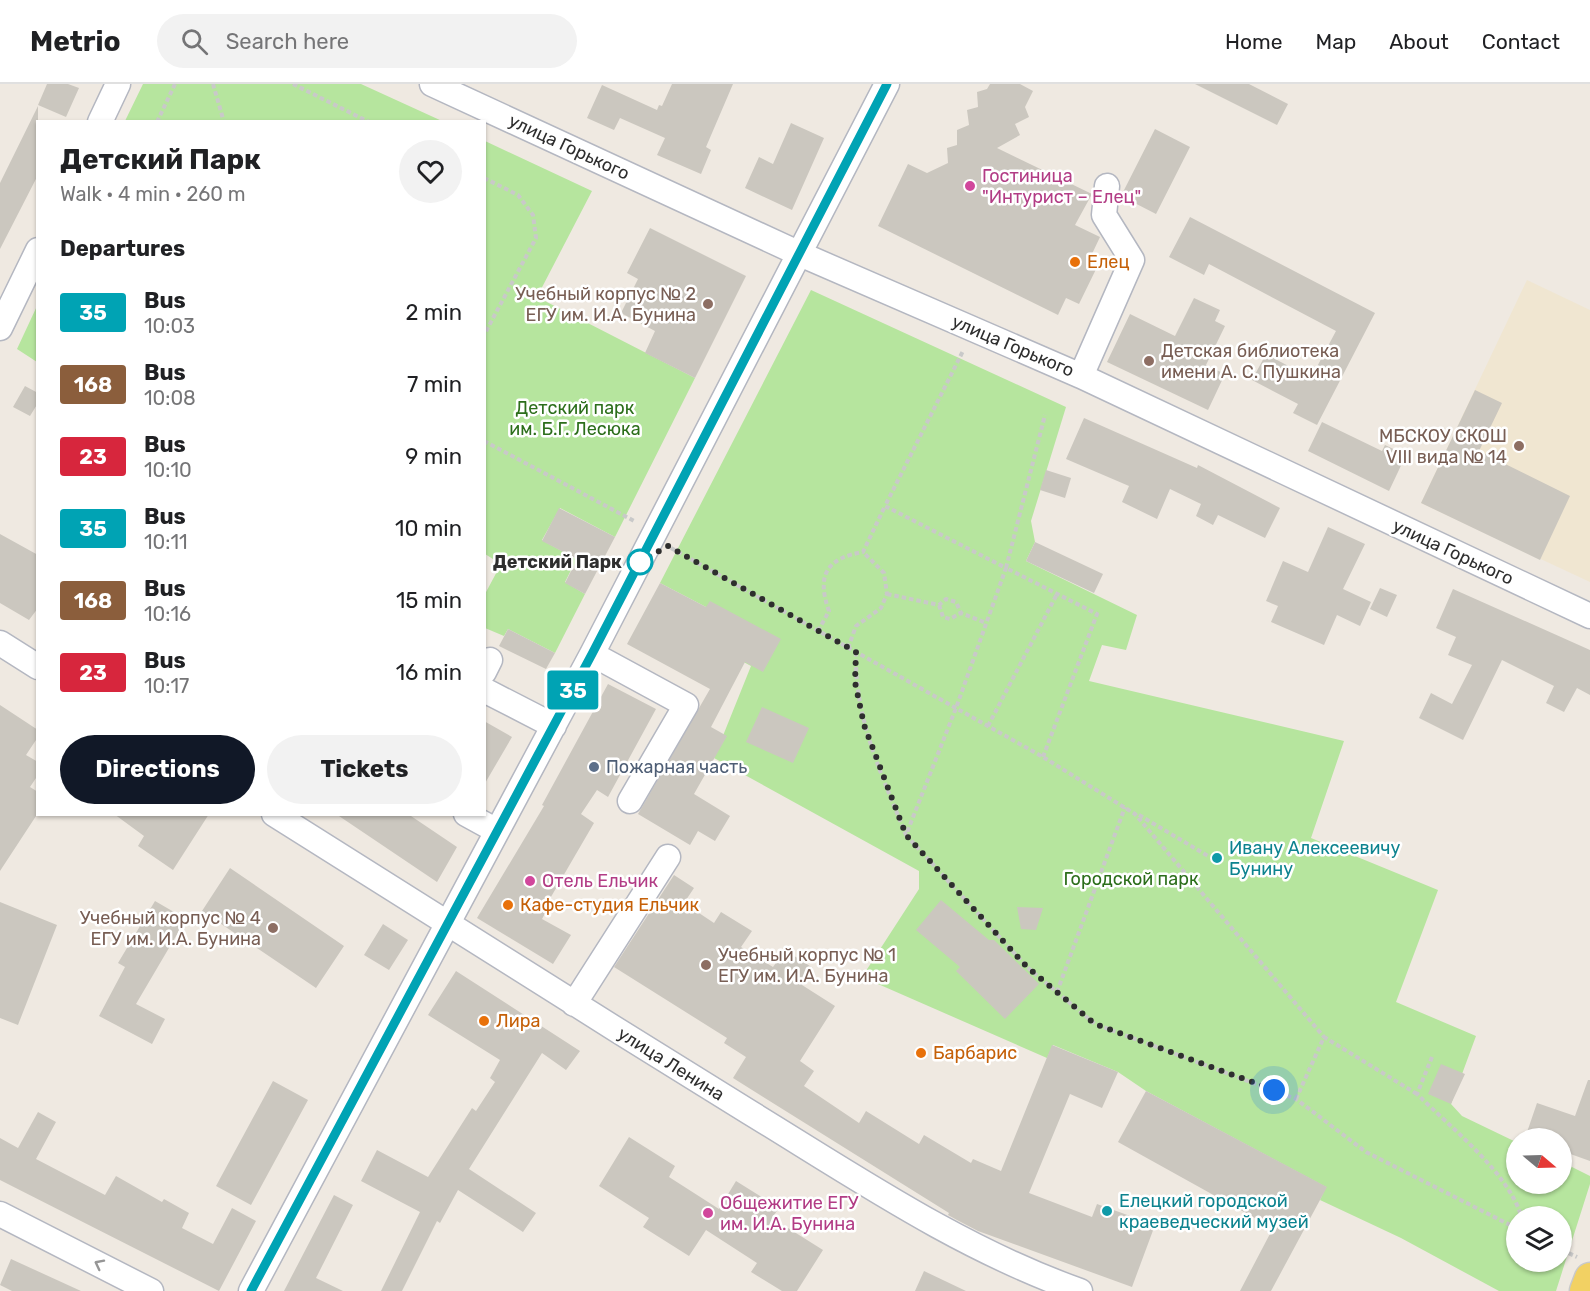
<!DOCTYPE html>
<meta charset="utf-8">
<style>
body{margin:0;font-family:Rubik,sans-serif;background:#f2f2f2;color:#202124;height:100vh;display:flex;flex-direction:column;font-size:22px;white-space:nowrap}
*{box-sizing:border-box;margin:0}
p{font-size:20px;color:#757577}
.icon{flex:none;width:33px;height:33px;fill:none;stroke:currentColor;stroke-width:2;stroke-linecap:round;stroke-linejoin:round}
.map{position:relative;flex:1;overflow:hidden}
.panel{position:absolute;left:36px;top:36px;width:450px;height:696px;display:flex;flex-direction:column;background:#fff;border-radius:0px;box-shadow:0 2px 4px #0004}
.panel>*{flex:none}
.badge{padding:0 12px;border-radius:4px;font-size:21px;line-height:39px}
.needle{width:39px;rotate:109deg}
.fabs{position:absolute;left:1506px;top:1044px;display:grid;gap:12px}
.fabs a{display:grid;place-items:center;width:66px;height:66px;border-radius:50%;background:#fff;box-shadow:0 2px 4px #0004;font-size:30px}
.you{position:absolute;width:30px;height:30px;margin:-15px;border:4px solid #fff;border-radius:50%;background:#1a73e8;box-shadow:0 0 0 9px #1a73e833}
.map>.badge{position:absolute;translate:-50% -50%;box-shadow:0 0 0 3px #fff}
h2{padding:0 24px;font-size:22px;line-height:54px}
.round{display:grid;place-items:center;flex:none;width:63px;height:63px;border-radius:32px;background:#f2f2f2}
.overview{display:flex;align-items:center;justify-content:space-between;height:102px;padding:0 24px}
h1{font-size:28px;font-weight:700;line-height:45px}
.action{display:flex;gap:12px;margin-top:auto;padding:12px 24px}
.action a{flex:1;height:69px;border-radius:36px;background:#111827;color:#fff;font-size:24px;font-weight:700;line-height:69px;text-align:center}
.action a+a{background:#f2f2f2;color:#202124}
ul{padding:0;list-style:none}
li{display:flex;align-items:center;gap:18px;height:72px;padding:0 24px}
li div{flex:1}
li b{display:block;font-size:22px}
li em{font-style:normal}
li .badge{min-width:66px;font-weight:700;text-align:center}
header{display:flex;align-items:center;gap:36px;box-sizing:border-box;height:84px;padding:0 30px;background:#fff;border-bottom:2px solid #e0e0e0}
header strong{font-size:28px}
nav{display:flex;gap:33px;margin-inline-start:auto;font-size:21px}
.search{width:420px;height:54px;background:#f2f2f2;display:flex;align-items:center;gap:15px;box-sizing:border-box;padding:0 21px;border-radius:33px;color:#757577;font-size:22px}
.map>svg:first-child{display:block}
</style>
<header>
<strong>Metrio</strong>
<div class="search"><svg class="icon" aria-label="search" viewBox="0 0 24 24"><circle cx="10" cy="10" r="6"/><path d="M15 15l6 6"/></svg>Search here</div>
<nav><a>Home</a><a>Map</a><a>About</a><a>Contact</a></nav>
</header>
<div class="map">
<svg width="1590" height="1207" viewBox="0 0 1590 1207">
<rect width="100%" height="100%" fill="#efe9e1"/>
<path fill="#f0e6d1" d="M1527,196L1590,226V498L1421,419Z"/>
<path fill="#b6e59e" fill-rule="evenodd" d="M143,0H361L442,37H125Z
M485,57L592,107L537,213L695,294L615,453L560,424L542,456L585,480L581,489L572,484L565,498L585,510L555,569L508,545L504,552L485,544V510L501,480L485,470Z
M811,206L1066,323L1031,437L1035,458L1026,477L1137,531L1126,566L1102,561L1089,597L1344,657L1311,754L1438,806L1396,918L1476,952L1451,1020L1462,1032L1516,1058V1100H1562V1078L1590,1092V1100L1556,1207H1499L1401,1154L1320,1116L1326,1103L1146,1007L1118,988L1053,961L1047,974L862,893L919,805V787L714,674L751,582L692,550L706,523L660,499ZM1516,1132H1562V1178H1516Z
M37,222V278L17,265Z"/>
<path fill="#cbc7bf" d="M47,0H68L79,4L66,33L38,21Z
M672,0H733L706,63L711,66L701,90L657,71L665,54L620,34L614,46L587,34L602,1L657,26L659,21L662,22Z
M990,0H1020L1033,7L1025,23L1029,33L1015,40L1020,51L997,64L1092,110L1075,141L1100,153L1091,172L1100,177L1079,220L1066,214L1058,231L878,142L908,80L927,89L948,79L947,64L957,61V46L969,41L967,26L978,23L977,8L987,5Z
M1195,0H1249L1288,20L1277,41Z
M38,22V91L0,165V99Z
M791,39L824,54L792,126L745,104L759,73L773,80Z
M1155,45L1190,63L1156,130L1121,112Z
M1190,133L1375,229L1317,341L1293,329L1298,320L1252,296L1266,270L1311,294L1336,247L1209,180L1204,191L1169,173Z
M650,144L746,192L695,294L645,269L655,247L621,229L638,195L627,189Z
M1194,214L1220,226L1215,237L1225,242L1206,281L1225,290L1208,326L1107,278L1130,230L1175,252Z
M25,302L38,309V319L30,332L13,323Z
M1475,306L1502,319L1479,367L1570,412L1540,476L1421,419Z
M1084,334L1197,384L1198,381L1280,424L1265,454L1218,431L1213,441L1196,432L1201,420L1170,405L1157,435L1122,418L1129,402L1066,375Z
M1322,338L1382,367L1385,361L1406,371L1389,407L1308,367Z
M1046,386L1071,394L1065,414L1040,406Z
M559,424L615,453L585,510L565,499L577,475L542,457Z
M1328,443L1365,460L1343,505L1371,518L1360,542L1337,531L1324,561L1271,538L1278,522L1266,517L1283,477L1308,488Z
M0,450L38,471V524L29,536L0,519Z
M1035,458L1103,490L1094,509L1026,477Z
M660,499L706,523L710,517L781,555L763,588L745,578L711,643L727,652L694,710L730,732L715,757L698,747L690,761L638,730L710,605L627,560Z
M1380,504L1397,511L1387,533L1370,525Z
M1453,505L1590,566V611L1577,604L1564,628L1546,619L1554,602L1502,576L1463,656L1419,634L1431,609L1452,620L1472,581L1448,571L1456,553L1436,544Z
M508,545L555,569L546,585L499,562Z
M608,600L656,625L608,713L597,706L581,730L594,739L548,818L550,820L542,835L571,851L553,880L477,834L544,722L542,721Z
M0,621L38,646V653L26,671L38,678V691L30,703L38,708V729L0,787Z
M762,623L809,644L793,679L746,658Z
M484,637L512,653L484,701Z
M114,730H209L173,786L138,762L144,752Z
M336,730H408L457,763L437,798Z
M230,784L344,862L316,904L202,827Z
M674,791L694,804L684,819L714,839L721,828L752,847L741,863L773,883L785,866L813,884L802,901L835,922L800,977L814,987L804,1002L859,1039L866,1027L919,1060L924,1051L971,1079L973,1075L1001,1087L1052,961L1118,988L1102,1024L1070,1010L1029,1109L1092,1133L1097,1120L1155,1141L1132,1203L978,1147L957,1136L948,1131L949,1129L733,994L746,973L724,959L727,954L614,883Z
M941,816L989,856H994L1039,900L1005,935L956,887L960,883L916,846Z
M155,817L186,835L136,920L165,935L152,960L99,932L125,883L118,879Z
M0,818L57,841L18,941L0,934Z
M1017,823L1043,824L1036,846L1021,845Z
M383,840L408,856L389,886L364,871Z
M456,887L580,967L566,986L542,969L469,1085L536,1129L523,1148L458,1106L440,1139L437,1137L402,1207H381L420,1128L361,1097L377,1066L428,1093L472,1024L476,1027L495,998L490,994L500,976L428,931Z
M1441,980L1465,990L1451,1020L1428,1010Z
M1588,996H1590V1077L1562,1067V1054H1525L1537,1019L1575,1032Z
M273,997L308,1016L251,1121L216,1102Z
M1146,1007L1327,1103L1271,1207H1240L1273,1144L1118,1058Z
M38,1028L56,1038L36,1075L105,1111L116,1092L162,1118L164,1115L189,1129L182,1144L213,1160L232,1124L256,1137L219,1207L0,1096V1054L18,1064Z
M629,1053L675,1082L669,1093L719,1125L736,1097L779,1124L772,1134L823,1166L797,1207H782L751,1188L757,1179L706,1146L689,1172L643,1143L649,1134L599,1102Z
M334,1111L353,1121L316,1194L343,1207H284Z
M11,1175L81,1207H12L0,1201Z
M924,1187L966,1207H915Z"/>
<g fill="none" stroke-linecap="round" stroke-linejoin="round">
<g stroke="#b4b7c1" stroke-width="27">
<path id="minor" d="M432,0L800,170L1081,292L1590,532
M100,38L118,0
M0,244L38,166
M1081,292L1132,176L1104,131L1107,102
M0,559L38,583
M592,570L686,621L630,717
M484,588L490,576
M484,606L554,642
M274,730C433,830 590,930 749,1028C857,1094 961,1165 1080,1207
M466,730L497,747
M574,920L668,773
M0,1130L151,1207
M251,1207L592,570L887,0"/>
</g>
<g stroke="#c9c9c9" stroke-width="33">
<path id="major" d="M1585,1207L1590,1194"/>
</g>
<path stroke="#c9c9c9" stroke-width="4" stroke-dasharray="4.5 3" stroke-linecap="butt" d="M213,0L224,38
M293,0L369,38
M157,38L175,0
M484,94L518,111L533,131L536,154L484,251
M484,357L636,438
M671,464L1043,673L1135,730L1324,953
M887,510L939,521L946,515L956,518L961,529L986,539
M939,521L943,533L950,535L961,529
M818,547L829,527C816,491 827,474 863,468L885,422
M848,564L856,542L881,524L887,510L884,489L863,468
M856,568C854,634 882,691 906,751L956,624L1006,484L885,422L963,267
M988,642L1057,510
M1043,673L1097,530L1006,484L1045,331
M1139,731L1208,772
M906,751L1027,883L1095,940L1296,1015L1366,1068L1516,1144
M1057,908L1125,723
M1432,973L1417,1010C1450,1043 1509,1089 1521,1132
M1296,1015L1324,953L1417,1010
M1562,1166L1577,1173"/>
<use href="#minor" stroke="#fff" stroke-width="24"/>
<use href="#major" stroke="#f2d163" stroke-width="30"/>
</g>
<defs><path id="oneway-chevron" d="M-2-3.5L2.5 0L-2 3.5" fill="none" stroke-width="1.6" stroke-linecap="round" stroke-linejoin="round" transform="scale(1.5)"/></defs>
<use stroke="#969696" href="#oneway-chevron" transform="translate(99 1180) rotate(-153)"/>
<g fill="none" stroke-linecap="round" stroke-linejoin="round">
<g stroke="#fff" stroke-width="14">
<path id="line" d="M251,1207L592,570L887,0"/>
</g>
<use href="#line" stroke="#00a3b4" stroke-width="9"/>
<path stroke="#2e2e2e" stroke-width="6" stroke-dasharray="0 10.8" d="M640,478L668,462L856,568L855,598L864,641L906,751L1027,883L1095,940L1274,1006"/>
</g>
<g fill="#d1479c" stroke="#fff" stroke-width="2">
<circle cx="970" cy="102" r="6"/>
<circle cx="530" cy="797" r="6"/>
<circle cx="708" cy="1129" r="6"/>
</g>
<g fill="#e8710a" stroke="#fff" stroke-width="2">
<circle cx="1075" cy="178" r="6"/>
<circle cx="508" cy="821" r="6"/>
<circle cx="484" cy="937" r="6"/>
<circle cx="921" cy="969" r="6"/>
</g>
<g fill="#8d6e63" stroke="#fff" stroke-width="2">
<circle cx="708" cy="220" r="6"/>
<circle cx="1149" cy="277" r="6"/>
<circle cx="1519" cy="362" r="6"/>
<circle cx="273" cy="844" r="6"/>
<circle cx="706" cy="881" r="6"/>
</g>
<circle fill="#fff" stroke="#00a3b4" stroke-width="3" cx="640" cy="478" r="12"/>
<circle fill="#5c6f8a" stroke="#fff" stroke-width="2" cx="594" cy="683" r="6"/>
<g fill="#0f9aa8" stroke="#fff" stroke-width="2">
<circle cx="1217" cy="774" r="6"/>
<circle cx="1107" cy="1127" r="6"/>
</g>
<g text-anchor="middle" stroke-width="5" stroke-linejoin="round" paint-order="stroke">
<g font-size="18" fill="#2e2e2e" stroke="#fff">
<text transform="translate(569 63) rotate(25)" y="6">улица Горького</text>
<text transform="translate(1013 262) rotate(23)" y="6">улица Горького</text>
<text transform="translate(1453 468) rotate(25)" y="6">улица Горького</text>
<text transform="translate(671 980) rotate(32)" y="6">улица Ленина</text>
</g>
<g font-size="18" fill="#b23c85" stroke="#fff" text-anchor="start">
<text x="982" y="98">Гостиница<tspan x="982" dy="21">"Интурист – Елец"</tspan></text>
<text x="542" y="803">Отель Ельчик</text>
<text x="720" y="1125">Общежитие ЕГУ<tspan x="720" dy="21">им. И.А. Бунина</tspan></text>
</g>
<g font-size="18" fill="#c56008" stroke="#fff" text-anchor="start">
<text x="1087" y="184">Елец</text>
<text x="520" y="827">Кафе-студия Ельчик</text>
<text x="496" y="943">Лира</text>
<text x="933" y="975">Барбарис</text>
</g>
<g font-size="18" fill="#785e54" stroke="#fff" text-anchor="end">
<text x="696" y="216">Учебный корпус № 2<tspan x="696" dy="21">ЕГУ им. И.А. Бунина</tspan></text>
<text x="1161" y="273" text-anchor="start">Детская библиотека<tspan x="1161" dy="21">имени А. С. Пушкина</tspan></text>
<text x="1507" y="358">МБСКОУ СКОШ<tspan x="1507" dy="21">VIII вида № 14</tspan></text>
<text x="261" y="840">Учебный корпус № 4<tspan x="261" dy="21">ЕГУ им. И.А. Бунина</tspan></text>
<text x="718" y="877" text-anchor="start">Учебный корпус № 1<tspan x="718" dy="21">ЕГУ им. И.А. Бунина</tspan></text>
</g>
<g font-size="18" fill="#2c6e1b" stroke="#fff">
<text x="575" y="330">Детский парк<tspan x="575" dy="21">им. Б.Г. Лесюка</tspan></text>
<text x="1131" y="801">Городской парк</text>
</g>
<g font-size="18" font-weight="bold" fill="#2e2e2e" stroke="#fff" text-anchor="end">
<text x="622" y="484">Детский Парк</text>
</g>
<g font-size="18" fill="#4e5e75" stroke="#fff" text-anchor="start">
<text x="606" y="689">Пожарная часть</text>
</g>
<g font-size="18" fill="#0d838f" stroke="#fff" text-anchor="start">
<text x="1229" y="770">Ивану Алексеевичу<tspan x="1229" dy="21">Бунину</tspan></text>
<text x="1119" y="1123">Елецкий городской<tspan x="1119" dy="21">краеведческий музей</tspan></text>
</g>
</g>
</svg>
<div class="fabs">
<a><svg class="needle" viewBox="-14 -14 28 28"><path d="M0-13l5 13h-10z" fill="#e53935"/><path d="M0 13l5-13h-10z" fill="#757577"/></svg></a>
<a><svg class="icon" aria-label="layers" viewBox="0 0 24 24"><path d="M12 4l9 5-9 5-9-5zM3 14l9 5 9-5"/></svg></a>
</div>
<div class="you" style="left:1274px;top:1006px"></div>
<b class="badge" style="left:573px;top:606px;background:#00a3b4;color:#fff">35</b>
<section class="panel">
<div class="overview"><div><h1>Детский Парк</h1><p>Walk · 4 min · 260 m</p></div><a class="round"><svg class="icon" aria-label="heart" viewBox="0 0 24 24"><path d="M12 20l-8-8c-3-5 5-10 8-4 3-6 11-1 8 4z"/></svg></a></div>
<h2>Departures</h2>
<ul>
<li><span class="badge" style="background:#00a3b4;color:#fff">35</span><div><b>Bus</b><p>10:03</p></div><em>2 min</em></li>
<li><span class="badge" style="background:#8b5e3c;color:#fff">168</span><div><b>Bus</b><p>10:08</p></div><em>7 min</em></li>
<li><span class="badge" style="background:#d7263d;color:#fff">23</span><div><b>Bus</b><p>10:10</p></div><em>9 min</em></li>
<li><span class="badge" style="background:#00a3b4;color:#fff">35</span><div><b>Bus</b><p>10:11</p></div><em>10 min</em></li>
<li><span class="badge" style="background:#8b5e3c;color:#fff">168</span><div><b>Bus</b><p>10:16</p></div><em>15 min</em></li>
<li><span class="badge" style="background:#d7263d;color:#fff">23</span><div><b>Bus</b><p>10:17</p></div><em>16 min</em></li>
</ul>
<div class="action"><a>Directions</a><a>Tickets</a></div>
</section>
</div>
